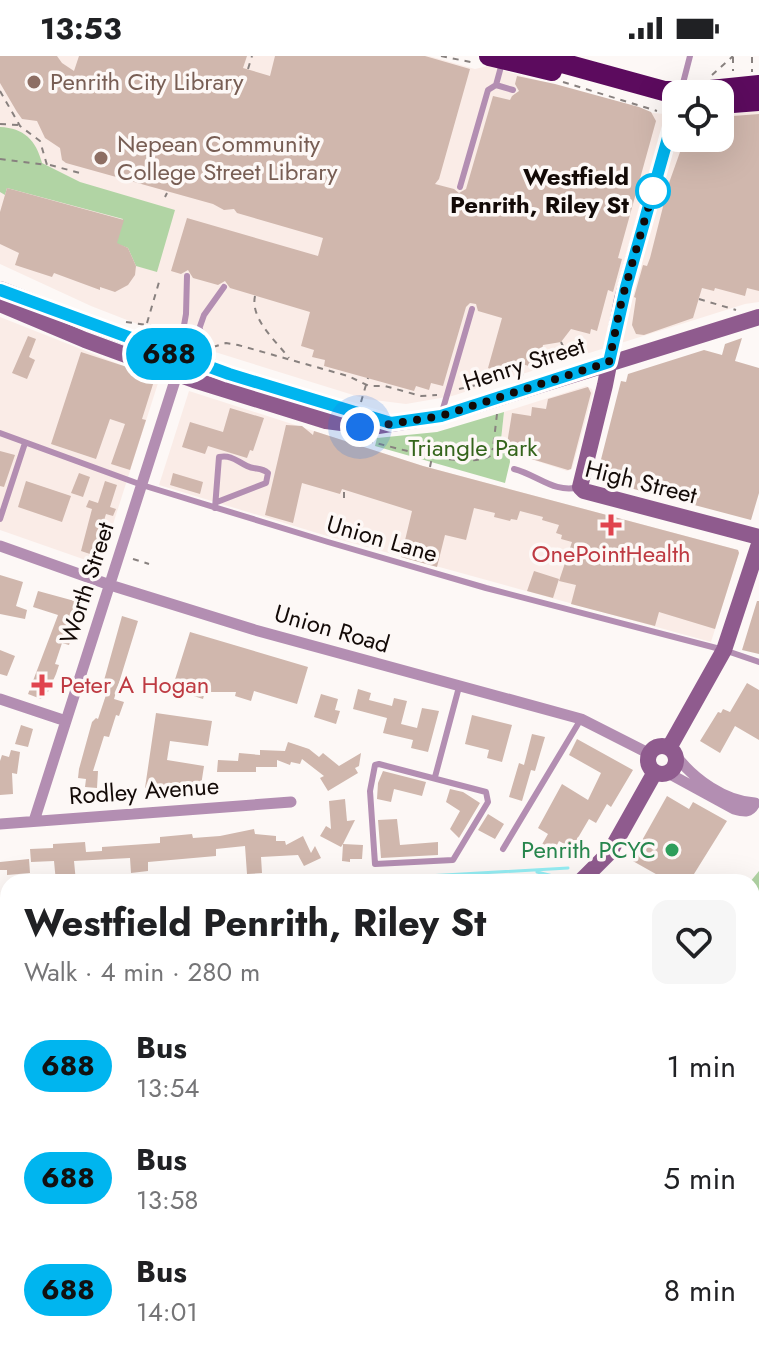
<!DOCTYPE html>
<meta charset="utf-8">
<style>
body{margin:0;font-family:Jost,sans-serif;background:#f6f6f6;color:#202124;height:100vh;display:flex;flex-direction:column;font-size:30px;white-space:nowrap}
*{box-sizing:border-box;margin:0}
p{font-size:26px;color:#757577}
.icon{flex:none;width:44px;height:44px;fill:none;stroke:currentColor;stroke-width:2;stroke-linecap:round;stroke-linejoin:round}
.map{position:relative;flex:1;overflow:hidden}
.details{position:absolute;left:0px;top:818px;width:760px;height:490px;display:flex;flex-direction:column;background:#fff;border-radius:24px 24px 0 0;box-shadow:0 8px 32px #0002}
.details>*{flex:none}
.badge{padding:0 16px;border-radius:26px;font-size:28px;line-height:52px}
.fabs{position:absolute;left:662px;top:24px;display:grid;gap:16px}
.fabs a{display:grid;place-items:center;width:72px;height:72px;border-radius:16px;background:#fff;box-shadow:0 8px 32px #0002;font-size:40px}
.you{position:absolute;width:40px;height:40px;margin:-20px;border:6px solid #fff;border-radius:50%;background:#1a73e8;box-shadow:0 0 0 12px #1a73e833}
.map>.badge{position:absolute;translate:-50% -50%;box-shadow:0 0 0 4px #fff}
.round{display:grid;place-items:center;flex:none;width:84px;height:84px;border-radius:16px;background:#f6f6f6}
.summary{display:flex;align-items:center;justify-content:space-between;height:136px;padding:0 24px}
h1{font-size:38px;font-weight:700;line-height:60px}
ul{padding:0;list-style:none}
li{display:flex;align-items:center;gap:24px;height:112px;padding:0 24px}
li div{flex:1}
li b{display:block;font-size:30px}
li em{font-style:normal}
li .badge{min-width:88px;font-weight:700;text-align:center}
.status{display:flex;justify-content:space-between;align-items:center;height:56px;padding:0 40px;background:#fff;direction:ltr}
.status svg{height:22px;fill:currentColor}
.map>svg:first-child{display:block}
</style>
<div class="status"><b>13:53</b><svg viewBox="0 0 49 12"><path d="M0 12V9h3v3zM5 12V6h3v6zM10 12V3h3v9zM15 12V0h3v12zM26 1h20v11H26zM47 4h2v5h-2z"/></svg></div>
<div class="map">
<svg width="759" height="1307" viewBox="0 0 759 1307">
<rect width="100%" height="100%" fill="#fdf8f6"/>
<path fill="#faece7" d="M0,0H429L475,13L488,10L653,57L676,59V82H720V59L759,55V246L745,248L452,340L406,348L366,343L186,287L91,250L0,208Z
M0,261L159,324L100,509L0,474Z
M586,330L592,333L593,337L572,413L567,415L500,393L504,356Z
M189,335L423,410L738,494L739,497L711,586L327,480L159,429Z
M98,1300H516L510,1307H90Z"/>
<path fill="#b1d4a4" d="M0,71C24,72 36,84 42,107L80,126L175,154L157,216L136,210L128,192L112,186L123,163L7,132L5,139L0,136Z
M504,356L500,393L509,397L510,406L505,427L375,390L377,382L437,376Z
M759,815V885L752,878V826H750Z
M565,818L557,826H427Z
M0,856H8V1300H51L44,1307H0Z"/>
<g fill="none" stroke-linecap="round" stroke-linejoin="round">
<path stroke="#95eef4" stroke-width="3" d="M537,816L553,820
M321,826L568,812
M0,850L8,849"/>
</g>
<path fill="#d0b7ad" d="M0,0H57L62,7L74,15L79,0H247L243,12L270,20L275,0H425L470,13L439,123L435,128L454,133L459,137L466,133L493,40L510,44L512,40L519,35L515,28L517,20L555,28L639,51L651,56L656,65L618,202L622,203L613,236L608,234L597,275L591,273L590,278L571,273L561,286L543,289L539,306L534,305L532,311L522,308L510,317H504L488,312L502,262L478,255L476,248L470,247L466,251L443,330L431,327L429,334L416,330L414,335L324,310L325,304L312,301L314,294L301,290L310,256L230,232L225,225L218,229L193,222L188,214L181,218L171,215L187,162L318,200L323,182L237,157L234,153L224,154L213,148L66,107L62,104L60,92L45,82L37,65L22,63L17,56L0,27Z
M759,58V235L747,232L745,240L715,232L714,235L702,232L693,262L644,279L636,278L632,269L636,242L634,241L643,209L647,210L650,202L669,127L685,82H720V61Z
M7,132L124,164L117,187L128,192L136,210L135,219L128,229L115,236L100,231V234L54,217L52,221L15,209L19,197L0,188V156Z
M28,280L36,283L29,301L35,304L27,323L12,317Z
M742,282L735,305L759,312V437L751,464L596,423L621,325L626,326L628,318L704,294L722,299L725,288Z
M81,296L130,312L128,316L154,325L142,363L146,364L130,414L111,408L125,368L110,363L96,403L51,388Z
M588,331L591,337L571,413L568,414L525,401V397L506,394L512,357L531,360L532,351L546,353L548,343Z
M230,352L264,362L253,395L250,394L247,402L208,390L205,398L182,391L190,366L223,376Z
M286,369L302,370L313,379L314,375L423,410L738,494L739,497L715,573L659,556L655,570L571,548L576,529L559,525L572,486L561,483L562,479L556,477L559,469L542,464L543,461L520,455L517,464L511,463L510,465L494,461L495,457L474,452L466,484L445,479L437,511L401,501L412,455L342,433L340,438L302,427L293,467L265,459Z
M0,395L15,399L4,431L0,430Z
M79,417L90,421L83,441L71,437Z
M173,417L203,426L200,438L170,429Z
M26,425L71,440L62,466L18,451Z
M105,425L117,429L110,451L116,453L113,460L106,458L97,486L101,487L96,500L81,495L92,453L86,451L89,444L98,447Z
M534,515L559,523L553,542L527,535Z
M0,519L23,526L16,550L27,554L25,563L0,558Z
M38,535L82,547L69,589L62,587L55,608L59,609L56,618L48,636L44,634L41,643L28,638L58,559L33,551Z
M757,545H759V598L742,594Z
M122,560L138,565L114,643L124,646L119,660L116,659L109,681L104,680L93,715H98L97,732L85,731L86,723L78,722L79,713L92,666L96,662L98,663L109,630L103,628Z
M190,576L308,611L297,648L254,635L251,645L235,640L236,636H205L203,643L172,633Z
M0,594L15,600L7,620L0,618Z
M747,627L759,634V684L735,670L720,697L700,685L718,656L721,657L723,653L730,656Z
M358,633L371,637L369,644L392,650L394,642L407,645L401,668L417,672L422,652L439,655L428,696L411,692L413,684L383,677L387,662L353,653Z
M321,638L338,643L335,654L340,655L336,668L314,661Z
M156,657L212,665L208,690L170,685L167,704L204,710L200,736L145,732Z
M472,659L512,669L502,706L487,702L489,694L465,688Z
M21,669L33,673L28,691L15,688Z
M532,678L545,681L535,715L531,714L522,745L509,741L519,707L524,709Z
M577,683L633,714L611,751L607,748L596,767L589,763L572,792L559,785L552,799L540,792L548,778L538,772L562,728L588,744L601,717L569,699Z
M288,686L309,693L319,701L323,697L339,710L361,697L359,710L355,712L358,717L328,735L320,722L324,720L302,703L300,708L291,706L290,709L277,704V711H256V716H217L218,704L238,705L239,697L260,699V694L285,695Z
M11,694L20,696L17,718L12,717L13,738L0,739V705L2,699L9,701Z
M383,715L426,726L422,740L394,733L391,746L377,743L378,727Z
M450,733L463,736L480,747L459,782L450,773L460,755L446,746Z
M667,740L689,753L693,746L727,765L689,826H670L631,804Z
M345,743L347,765L355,764L343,788L363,789L362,803H350V806L342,805L343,788L341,791L320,780L326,770L331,773L329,745Z
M488,758L504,768L495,783L478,774Z
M397,763L400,789L438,786V799L381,802L378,764Z
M254,773L255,778L276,780V785H285L286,789L303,780L311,797L315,790L321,802L304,810L298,799L261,801L262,817L247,818L245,790L216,793V800L148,806V815L131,817L130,802L74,805L76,826H56L54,805L31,806L30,793L53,792V788L85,786L86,796L102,795V791L160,787V781L192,778L193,782L220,780Z
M29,803L30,817L7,819V814H0V806Z
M0,1177H8V1236H0Z
M8,1260V1301L0,1302V1261Z"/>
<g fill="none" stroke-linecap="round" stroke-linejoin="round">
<path stroke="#88817f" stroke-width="2" stroke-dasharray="6 6" stroke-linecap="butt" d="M441,0L475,7
M733,1V15
M752,1V16
M248,13L252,0
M712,19L733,0
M563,26L657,55
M0,35L20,70L40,85L47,109L0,103
M0,68L19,69
M50,109L80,117
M165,141L167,137
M255,240C250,263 276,285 289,302
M699,243L736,254
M126,266L155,270
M147,267L159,226
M561,286L570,304
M213,291L226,287L238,289L348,320L369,330H385L421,340L437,339
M459,333L529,317
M361,346L368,322
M497,358L493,392L499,396
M367,385C396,391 464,414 490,400L493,392
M430,411L432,401
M344,442V433
M133,503L149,508"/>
<path stroke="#b38eb2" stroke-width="6" d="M502,7L496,29L513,34
M682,31L690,0
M460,131L488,34L496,29
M187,220L186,258L180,292L182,302L191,296L204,259L224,231
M200,273L205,295L216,309
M140,279H172L185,271
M442,356L472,253
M0,377L142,429L328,486L486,532L724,594L759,606
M514,413C538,419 554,438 580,431
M215,452L219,401C233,399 236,405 247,410C255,414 261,411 268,417L266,427L217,446
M0,463L25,387
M379,708L486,736L488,746L453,804L375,808L370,735L375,709Z
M435,721L459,631
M503,793L581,663
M0,1246L8,1243
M136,1300L140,1307
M267,1300V1307"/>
<path stroke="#b38eb2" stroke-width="11" d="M0,490L110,529L255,574L581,663L650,698
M0,643L66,665
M676,700C694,723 725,746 755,747
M668,717L734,753C745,756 750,757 755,747
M34,765L179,312
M0,768L291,746"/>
<path stroke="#8f5b8e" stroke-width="16" d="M676,53L622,243L605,329L580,431L584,435L759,481
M0,233C125,281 251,331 381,364
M0,248L85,284L194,324L326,365L372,371L441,360L759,261
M648 704a14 14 0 1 1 28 0a14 14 0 1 1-28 0Z
M669,692L724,594L759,488
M580,826L610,796L655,716
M752,1024L759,1028
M752,1064L759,1057
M66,1307L73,1300
M531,1307L537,1300"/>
<path stroke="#5c0b5e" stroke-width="20" d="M489,0L552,15
M537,0L664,35H701L759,29
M720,48L759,45"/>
</g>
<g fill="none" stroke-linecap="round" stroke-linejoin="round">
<g stroke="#fff" stroke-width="18">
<path id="line" d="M0,234L229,318L391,367L441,360L609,306L626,231L676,53"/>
</g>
<use href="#line" stroke="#00b5ef" stroke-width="12"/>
<path stroke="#130a07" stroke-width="8" stroke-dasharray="0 14.4" d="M360,371H372L441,360L609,306L622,243L653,135"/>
</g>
<g fill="#8d6e63" stroke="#fdf8f6" stroke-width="3">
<circle cx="34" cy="26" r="8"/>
<circle cx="101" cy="102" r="8"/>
</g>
<circle fill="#fff" stroke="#00b5ef" stroke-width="4" cx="653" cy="135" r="16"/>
<g fill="#e0444e" stroke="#fdf8f6" stroke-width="3">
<path d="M607 457h8v8h8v8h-8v8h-8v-8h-8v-8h8z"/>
<path d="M38 617h8v8h8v8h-8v8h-8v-8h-8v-8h8z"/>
</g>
<circle fill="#2e9e5b" stroke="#fdf8f6" stroke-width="3" cx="672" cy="794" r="8"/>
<g text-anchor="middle" stroke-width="7" stroke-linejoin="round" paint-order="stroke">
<g font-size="24" fill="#785e54" stroke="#fdf8f6" text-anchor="start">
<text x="50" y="34">Penrith City Library</text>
<text x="117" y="96">Nepean Community<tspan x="117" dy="28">College Street Library</tspan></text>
</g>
<g font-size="24" font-weight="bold" fill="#130a07" stroke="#fdf8f6" text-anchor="end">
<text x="629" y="129">Westfield<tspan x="629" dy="28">Penrith, Riley St</tspan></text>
</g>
<g font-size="24" fill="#130a07" stroke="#fdf8f6">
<text transform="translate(524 308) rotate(-18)" y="8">Henry Street</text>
<text transform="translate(641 426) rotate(14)" y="8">High Street</text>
<text transform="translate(382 483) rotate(16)" y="8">Union Lane</text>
<text transform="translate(87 527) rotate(-72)" y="8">Worth Street</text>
<text transform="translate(332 573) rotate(16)" y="8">Union Road</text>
<text transform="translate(144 735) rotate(-4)" y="8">Rodley Avenue</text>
</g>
<g font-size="24" fill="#35651c" stroke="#fdf8f6">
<text x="473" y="400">Triangle Park</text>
</g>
<g font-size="24" fill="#be3a42" stroke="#fdf8f6">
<text x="611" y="506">OnePointHealth</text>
<text x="60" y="637" text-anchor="start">Peter A Hogan</text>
</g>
<g font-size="24" fill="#27864d" stroke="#fdf8f6" text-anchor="end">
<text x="656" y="802">Penrith PCYC</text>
</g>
</g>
</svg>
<div class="fabs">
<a><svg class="icon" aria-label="locate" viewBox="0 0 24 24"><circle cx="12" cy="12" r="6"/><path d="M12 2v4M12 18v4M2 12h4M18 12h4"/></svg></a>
</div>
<div class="you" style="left:360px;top:371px"></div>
<b class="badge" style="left:169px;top:298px;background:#00b5ef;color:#111">688</b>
<section class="details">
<div class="summary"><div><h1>Westfield Penrith, Riley St</h1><p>Walk · 4 min · 280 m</p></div><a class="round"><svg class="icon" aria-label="heart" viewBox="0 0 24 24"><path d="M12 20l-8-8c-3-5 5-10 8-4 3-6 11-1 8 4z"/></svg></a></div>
<ul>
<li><span class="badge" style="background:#00b5ef;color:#111">688</span><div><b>Bus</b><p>13:54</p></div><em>1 min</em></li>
<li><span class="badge" style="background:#00b5ef;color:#111">688</span><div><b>Bus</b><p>13:58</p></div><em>5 min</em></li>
<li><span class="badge" style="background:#00b5ef;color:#111">688</span><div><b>Bus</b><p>14:01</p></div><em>8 min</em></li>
</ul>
</section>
</div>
